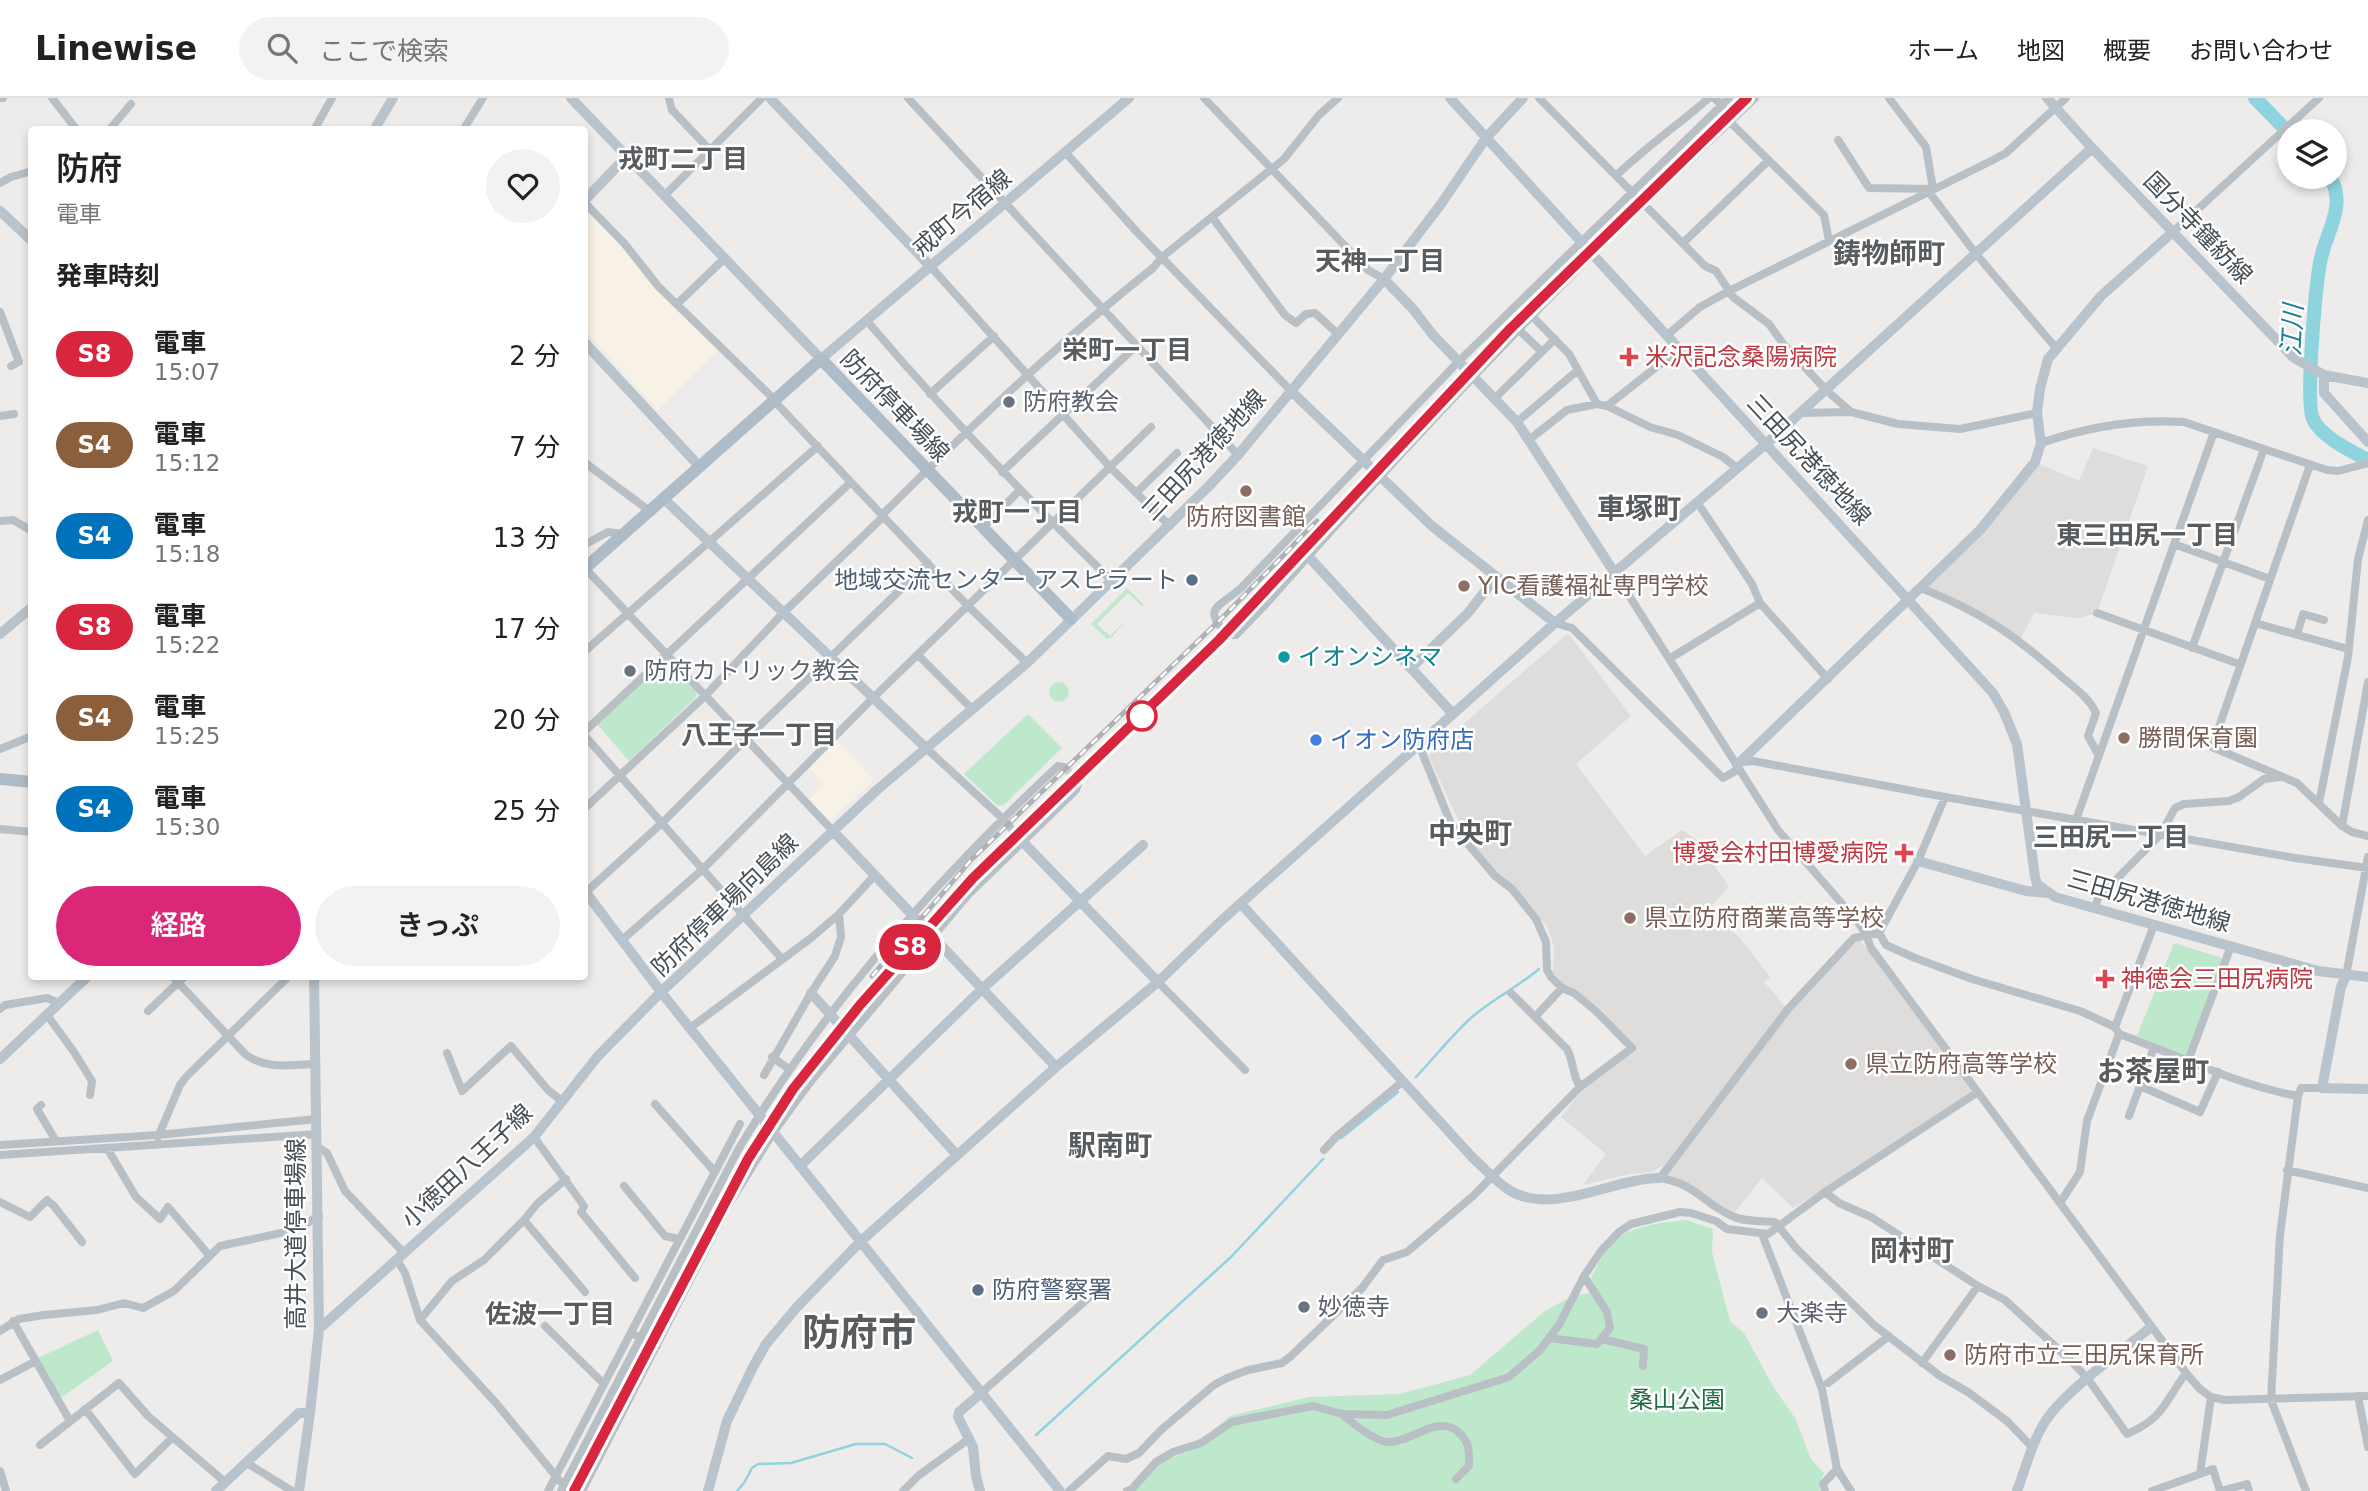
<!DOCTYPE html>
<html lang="ja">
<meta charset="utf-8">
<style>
body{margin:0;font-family:"DejaVu Sans","Noto Sans JP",sans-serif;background:#f2f2f2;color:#222;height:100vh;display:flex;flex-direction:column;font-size:26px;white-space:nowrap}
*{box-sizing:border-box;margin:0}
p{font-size:23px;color:#767676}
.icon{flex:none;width:38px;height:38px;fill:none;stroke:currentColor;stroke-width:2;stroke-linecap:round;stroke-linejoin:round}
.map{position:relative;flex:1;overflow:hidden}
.panel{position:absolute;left:28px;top:28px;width:560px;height:854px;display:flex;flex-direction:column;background:#fff;border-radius:7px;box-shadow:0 4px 10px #0003}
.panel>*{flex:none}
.badge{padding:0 14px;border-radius:23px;font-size:24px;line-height:46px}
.tools{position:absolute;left:2277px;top:21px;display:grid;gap:14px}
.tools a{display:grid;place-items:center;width:70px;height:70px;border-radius:50%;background:#fff;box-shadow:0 4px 10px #0003;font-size:35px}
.map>.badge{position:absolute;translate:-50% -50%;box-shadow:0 0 0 4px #fff}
h2{padding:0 28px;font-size:26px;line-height:63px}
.round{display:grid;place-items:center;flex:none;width:74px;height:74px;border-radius:37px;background:#f2f2f2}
.headline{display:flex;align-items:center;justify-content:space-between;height:119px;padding:0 28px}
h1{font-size:33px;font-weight:600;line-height:52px}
.action{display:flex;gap:14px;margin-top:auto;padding:14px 28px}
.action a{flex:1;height:80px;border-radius:42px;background:#db2777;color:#fff;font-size:28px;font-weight:600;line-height:80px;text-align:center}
.action a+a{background:#f2f2f2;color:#222}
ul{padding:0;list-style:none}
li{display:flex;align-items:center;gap:21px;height:91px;padding:0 28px}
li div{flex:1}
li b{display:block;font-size:26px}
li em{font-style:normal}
li .badge{min-width:77px;font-weight:700;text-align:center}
header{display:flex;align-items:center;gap:42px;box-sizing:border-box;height:98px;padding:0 35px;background:#fff;border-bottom:2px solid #e0e0e0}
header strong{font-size:33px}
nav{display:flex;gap:38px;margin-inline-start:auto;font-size:24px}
.search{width:490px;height:63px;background:#f2f2f2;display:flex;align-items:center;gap:18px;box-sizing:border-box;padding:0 24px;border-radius:38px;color:#767676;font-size:26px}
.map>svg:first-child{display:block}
</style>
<header>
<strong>Linewise</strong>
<div class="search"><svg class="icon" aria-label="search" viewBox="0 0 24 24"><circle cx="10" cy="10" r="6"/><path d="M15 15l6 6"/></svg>ここで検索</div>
<nav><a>ホーム</a><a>地図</a><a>概要</a><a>お問い合わせ</a></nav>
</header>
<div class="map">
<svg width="2368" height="1393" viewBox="0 0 2368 1393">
<rect width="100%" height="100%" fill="#eeebeb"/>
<path fill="#f8f1e5" d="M585,110L625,152L672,208L718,252L658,312L585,233Z
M836,642L874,682L830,723H825L807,703L825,686L809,669Z"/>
<path fill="#dfdcdc" d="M2093,350L2148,368L2097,515L2079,520L2066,519L2034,515L2020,542L1921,490L2035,364L2079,383Z
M1568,535L1631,618L1576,666L1645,758L1682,732L1695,741L1729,788L1709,811L1741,841L1770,879L1764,884L1786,909L1664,1067L1652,1074L1629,1076L1583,1087L1606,1056L1561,1019L1585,989L1636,951L1602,912L1574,891L1564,887L1553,874L1554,849L1548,830L1518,794L1491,771L1463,732L1428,657Z
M1859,841L1978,994L1793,1110L1762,1080L1732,1118L1693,1091L1660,1080L1788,911Z"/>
<path fill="#bde8cb" d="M1127,490L1144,507L1142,508L1128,495L1097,526L1110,538L1126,522L1112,539L1107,541L1091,526Z
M662,563H666L697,595L696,599L629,663L596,625Z
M1049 594a10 10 0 1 1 20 0a10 10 0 1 1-20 0Z
M1028,616L1062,650L1004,707L998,708L964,676Z
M2174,845L2222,860L2187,959L2137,938Z
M1686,1122L1713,1131L1712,1154L1730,1223L1744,1235L1774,1290L1795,1320L1811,1361L1824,1375L1819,1387L1820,1393H1133L1162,1363L1187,1354L1230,1318L1309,1299L1400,1296L1470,1277L1545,1213L1572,1198L1598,1194L1591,1180C1597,1169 1603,1155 1611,1146C1627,1128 1664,1124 1686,1122Z
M98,1232L113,1263L58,1302L36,1261Z"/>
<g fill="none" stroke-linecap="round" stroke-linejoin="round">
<path stroke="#8fd3df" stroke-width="2.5" d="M1416,979C1435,959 1452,937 1472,919C1494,900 1518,889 1539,871
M1341,1040L1398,994
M1036,1337L1231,1159L1323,1061
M737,1393L744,1385L752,1370L758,1366L791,1365L856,1346H885L912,1360"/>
<path stroke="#8fd3df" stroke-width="14" d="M2255,0L2289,35
M2330,79C2346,105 2329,130 2322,156C2316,178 2305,303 2313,321C2321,339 2351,353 2368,362"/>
<path stroke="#cccccd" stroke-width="8" stroke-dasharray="8 4" stroke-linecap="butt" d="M1064,669L1077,682"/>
<path stroke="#b8c0c6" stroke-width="8" d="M2,0H3
M52,0L77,32
M908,0L1238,357
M1204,0L1368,172L1384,181
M1539,0L1705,168L1716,173L1733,199L1769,226L1784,247L1826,292L1851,314
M1714,0L1722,7L1730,24L1824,117L1829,143
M1729,0L1459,263L1241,490C1218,510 1201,510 1228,537H1236L1265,507C1370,388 1478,271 1591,158C1644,104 1700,52 1755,0
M1889,0L1926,49L1933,91
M669,1L672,12L711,53
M109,32L131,6
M314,32L332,0
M463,32L483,0
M1838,42L1869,90L1933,91
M1066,55L1136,133L1291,293
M1616,78C1646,49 1678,27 1709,0
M0,85L11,79L32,73
M1929,94L1976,156L2056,250
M664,98L762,0
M584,104L624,145L658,188L776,303
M1212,119L1285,217L1296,225L1306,216L1315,215L1338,236
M2174,133L2319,0
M1683,145L1768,63
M931,169L1110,369L1170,428
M677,206L725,160
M0,214L19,264L11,268
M1532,218L1569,256L1597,306
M867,223C944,313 1025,399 1111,482
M1519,232L1541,253
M1666,238L1700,209L1729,193L1991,63L2006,55L2066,0
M930,296L994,238
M1494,301L1555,241
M778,307L968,508L1027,565
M1607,308L1679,251
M1799,315L1851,314L1898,326L1960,331L2037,315
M0,318L14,316
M1517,324L1578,272
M1530,341L1567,312L1597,306L1607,308L1650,329L1678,337L1723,359L1737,370
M2041,345C2087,329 2135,321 2184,324L2327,372L2338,373L2368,365
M584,364L651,414
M2310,367L2212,649L2297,685L2342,728L2352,734L2368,738
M1002,374L1136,248
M1136,395L1177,355
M1697,404L1752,486L1760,505L1828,581
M882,417C969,330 1057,246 1153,170L1162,159L1284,61L1319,17L1338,0
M0,423L13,422L32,433
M983,429L1020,392
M2174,446L2270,481
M584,447L608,434L624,436
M584,469L833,733
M1614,474L1778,732L1858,824L1866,836L1871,850L2186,1275L2200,1291L2211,1299L2225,1302L2368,1298
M1921,490C1981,514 2015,537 2063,580C2075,590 2090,601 2096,615L2088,638L2098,656
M2097,515L2239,566
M1555,525L1572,530L1723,680L1739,671
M2255,525L2348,551
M2297,537L2303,516L2324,522
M2192,550L2264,351
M584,554L818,348
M918,557L972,611
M1669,561L1760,505
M584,634L851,384
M584,637L782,861
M926,650L1002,720L1022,743
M0,651L32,638
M1743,664L1753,663L1945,699L2295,760L2368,770
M1945,699L1918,763L1879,835L1854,840L1788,911L1660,1080C1697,1086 1702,1105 1732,1118C1745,1124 1761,1123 1775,1124L1796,1150L1874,1227L1940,1278L1968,1294L2007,1323L2033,1350
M2319,705L2348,559L2358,461L2368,422
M584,711L705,598L783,515L884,418
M2076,722L2214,334
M2342,728L2368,584
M0,731L32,734
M586,794L663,724L746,641L928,465
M2095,811L2098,800L2161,736L2175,710L2184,706L2229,703L2239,699L2264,681L2281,679
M1879,835L1886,847L1915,860L1972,881L2080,913L2115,929L2119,936C2178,957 2236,987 2298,998
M622,842L703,771L873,600L1151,329
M172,878L246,957C268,972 290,967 315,966
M2346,878L2368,759
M1158,884L1245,972
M1511,895L1567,951C1574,964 1572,977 1580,989
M0,911L5,907L47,900L59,905
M148,913L185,878
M47,917L74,954L92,983L90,997
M1535,919L1562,890
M2115,929L2154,827
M690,930L811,840L839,816L875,777
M447,955L462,993L511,948L548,992L562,1003
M772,959L789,971
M2188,963L2231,848
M764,977L811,895L835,858L841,839L839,816
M2140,988L2200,1014L2218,974
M655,1006L714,1073
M41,1007L37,1011L56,1043
M2129,1018L2154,949
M158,1039L180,987L186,979L289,878
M534,1039L584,1108L581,1114L635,1180
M0,1047L158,1037L316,1021
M317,1049L327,1055L345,1093L404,1155
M107,1050L136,1099L160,1121L168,1109L209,1157
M1324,1052L1337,1038L1403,983
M0,1057L317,1036
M2287,1072L2368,1090
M624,1088L665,1138L679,1141
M1825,1094L1839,1105L1871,1119L1978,1188L2005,1202L2070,1262L2088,1281L2127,1336C2164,1320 2164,1305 2186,1275
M0,1104L30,1119L47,1102L54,1108L82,1144
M2060,1105L2080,1074L2087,1023L2119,936
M524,1122L585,1194
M1762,1136L1822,1291L1837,1371L1851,1393
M397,1162L405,1175L420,1222L496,1305L568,1393
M420,1222L452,1183L484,1162L524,1122L537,1106L566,1081
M13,1223L70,1323
M545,1228L604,1286
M0,1233L19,1221L44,1217L97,1212L124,1205L143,1210L174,1193L220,1148L295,1132L319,1118
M635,1237L657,1248
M1549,1240L1597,1246L1610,1230L1607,1214L1584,1178
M1602,1241L1644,1251L1643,1268
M1922,1265L1978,1188
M0,1282L36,1263
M1828,1285L1889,1238
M980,1296L1102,1188
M2358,1298L2368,1349
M85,1311L135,1376L172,1340
M1342,1316C1350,1324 1377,1344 1388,1344C1411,1345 1435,1317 1457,1333C1470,1343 1469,1353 1469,1368L1456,1381
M40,1347L119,1285L148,1318L225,1384
M247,1365L292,1393
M0,1373L6,1393
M2200,1376L2213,1371L2220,1393L2247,1386L2249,1393
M548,1393L740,1026
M561,1393L738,1052C823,909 936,782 1058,668L1064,669
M582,1393L728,1108L773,1035L812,982L968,797L1076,692L1078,686L1077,682
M903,1393L918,1378L970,1340
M1069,1393L1108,1358L1126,1361L1139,1355L1161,1332L1214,1287L1227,1280L1248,1272L1282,1265L1291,1258L1362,1190L1383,1162L1407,1154L1473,1098L1580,989L1632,950L1597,914L1574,895L1562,890L1551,879L1547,872L1546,844L1536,821L1512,791L1495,778L1451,726L1419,647
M1127,1393L1132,1391L1156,1364L1173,1354L1201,1345L1232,1324L1313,1308L1342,1316L1387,1317L1509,1279L1540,1252L1559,1227L1584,1178L1601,1153L1619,1134L1631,1126L1680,1114L1691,1115L1716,1123L1727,1131L1768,1136L1825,1094L1978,994
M1825,1393L1823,1386L1837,1371
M2152,1393L2200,1376L2211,1299
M2306,1393L2271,1302L2280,1137L2298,998L2301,990H2322"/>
<path stroke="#b9c3cb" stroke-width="10" d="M571,0L821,261L1129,0
M770,0L931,169
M1450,0L1993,595L2004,614L2017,646L2035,779L2037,786L2055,799L2318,873L2368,879
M2047,0L2092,50L2294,260L2324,277L2368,285
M374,32L393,0
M584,103L626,59
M0,113L32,143
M1384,181L1413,211L1433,237L1517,324L1614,474
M584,244L700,369
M2324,277V295L2368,344
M1291,293L1432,428L1555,525
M664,401L926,650
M1308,458L1453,616
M0,536L32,509
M1411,570L1468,515L1496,479
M1737,667L1980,432L2035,364L2041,345L2037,315L2040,291L2048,261L2101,198L2174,133
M833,733L1056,969
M1022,743L1158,884
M1918,763L2026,793L2047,795
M584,792L661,894L1060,1393
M1241,806L1472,1059C1484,1070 1495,1083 1509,1092C1552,1119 1613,1080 1660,1080
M2346,878L2341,889L2322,990L2368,991
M811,895L956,1056
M0,961L88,878
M800,1068L982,891L1143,747
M319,1231L534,1039L598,958L661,894L878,691L1027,565L1209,388L1238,357L1384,181L1441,106L1486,40L1523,0
M216,1393L299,1315H310
M299,1393L310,1315L319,1231L314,878
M708,1393L727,1323L753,1269L766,1246L797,1209L861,1143L1056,969L1158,884L1222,822L1555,525L1766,346L2092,50
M980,1393L976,1378L973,1349L958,1319L959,1314L980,1296
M2017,1393C2025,1372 2031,1347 2043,1327C2062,1294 2120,1255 2151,1229"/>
<path stroke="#aebcc7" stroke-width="12" d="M584,471L821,261L1071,521
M0,681L32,684"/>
<g stroke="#aeb1b5" stroke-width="5">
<path id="rail" d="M872,878L971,762L1225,517L1317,423
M574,1393L748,1061L793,991L860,907L973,781L1219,542L1510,231L1747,0"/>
</g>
<use href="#rail" stroke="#fff" stroke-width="2.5" stroke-dasharray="8" stroke-linecap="butt"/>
</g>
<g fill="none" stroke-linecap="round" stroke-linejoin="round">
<g stroke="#fff" stroke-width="16">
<path id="line" d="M574,1393L748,1061L793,991L860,907L973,780L1219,542L1510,231L1747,0"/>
</g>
<use href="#line" stroke="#d7263d" stroke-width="10"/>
</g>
<g fill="#e0444e" stroke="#fff" stroke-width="2.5">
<path d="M1625.5 248.5h7v7h7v7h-7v7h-7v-7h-7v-7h7z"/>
<path d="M1900.5 744.5h7v7h7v7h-7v7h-7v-7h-7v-7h7z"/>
<path d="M2101.5 870.5h7v7h7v7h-7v7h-7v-7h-7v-7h7z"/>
</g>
<g fill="#6b7280" stroke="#fff" stroke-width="2.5">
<circle cx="1009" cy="304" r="7"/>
<circle cx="630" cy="573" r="7"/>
<circle cx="1304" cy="1209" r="7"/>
<circle cx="1762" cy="1215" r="7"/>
</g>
<g fill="#8d6e63" stroke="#fff" stroke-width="2.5">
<circle cx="1246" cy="393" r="7"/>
<circle cx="1464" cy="488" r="7"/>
<circle cx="2124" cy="640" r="7"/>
<circle cx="1630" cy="820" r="7"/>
<circle cx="1851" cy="966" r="7"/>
<circle cx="1950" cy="1257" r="7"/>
</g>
<g fill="#5c6f8a" stroke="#fff" stroke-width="2.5">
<circle cx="1192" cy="482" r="7"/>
<circle cx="978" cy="1192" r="7"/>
</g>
<circle fill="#0f9aa8" stroke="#fff" stroke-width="2.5" cx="1284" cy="559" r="7"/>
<circle fill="#fff" stroke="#d7263d" stroke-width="3.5" cx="1142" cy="618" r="14"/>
<circle fill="#3f7fe0" stroke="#fff" stroke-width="2.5" cx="1316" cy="642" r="7"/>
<g text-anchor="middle" stroke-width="5" stroke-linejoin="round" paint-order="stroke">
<g font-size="24" fill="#464f56" stroke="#fff">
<text transform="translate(962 115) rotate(-40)" y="8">戒町今宿線</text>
<text transform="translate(2198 130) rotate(46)" y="8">国分寺鐘紡線</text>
<text transform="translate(895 308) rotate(46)" y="8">防府停車場線</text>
<text transform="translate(1204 357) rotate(-47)" y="8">三田尻港徳地線</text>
<text transform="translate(1809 362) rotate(47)" y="8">三田尻港徳地線</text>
<text transform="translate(2149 803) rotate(16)" y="8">三田尻港徳地線</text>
<text transform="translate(725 807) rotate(-44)" y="8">防府停車場向島線</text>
<text transform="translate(467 1068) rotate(-43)" y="8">小徳田八王子線</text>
<text transform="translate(296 1136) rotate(-90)" y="8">高井大道停車場線</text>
</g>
<g font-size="24" fill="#be3a42" stroke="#fff" text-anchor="start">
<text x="1645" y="267">米沢記念桑陽病院</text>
<text x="1888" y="763" text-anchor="end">博愛会村田博愛病院</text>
<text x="2121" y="889">神徳会三田尻病院</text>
</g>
<g font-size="24" fill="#5b616d" stroke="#fff" text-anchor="start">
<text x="1023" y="312">防府教会</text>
<text x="644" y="581">防府カトリック教会</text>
<text x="1318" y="1217">妙徳寺</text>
<text x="1776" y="1223">大楽寺</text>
</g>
<g font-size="24" fill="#785e54" stroke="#fff" text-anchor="start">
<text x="1246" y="427" text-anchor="middle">防府図書館</text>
<text x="1478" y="496">YIC看護福祉専門学校</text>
<text x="2138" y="648">勝間保育園</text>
<text x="1644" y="828">県立防府商業高等学校</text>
<text x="1865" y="974">県立防府高等学校</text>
<text x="1964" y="1265">防府市立三田尻保育所</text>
</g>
<g font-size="24" fill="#4e5e75" stroke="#fff" text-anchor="end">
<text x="1178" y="490">地域交流センター アスピラート</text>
<text x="992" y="1200" text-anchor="start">防府警察署</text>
</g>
<g font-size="24" fill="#0d838f" stroke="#fff" text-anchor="start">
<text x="1298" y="567">イオンシネマ</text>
</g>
<g font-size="24" fill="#366cbe" stroke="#fff" text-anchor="start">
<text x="1330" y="650">イオン防府店</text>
</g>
<g font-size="24" fill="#216d43" stroke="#fff">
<text x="1677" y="1310">桑山公園</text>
</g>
<g font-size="26" font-weight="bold" fill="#595c5f" stroke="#fff">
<text x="683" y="70">戎町二丁目</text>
<text x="1380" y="172">天神一丁目</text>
<text x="1127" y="261">栄町一丁目</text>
<text x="1017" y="423">戎町一丁目</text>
<text x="2147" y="446">東三田尻一丁目</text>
<text x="759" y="646">八王子一丁目</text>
<text x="2111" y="748">三田尻一丁目</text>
<text x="550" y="1225">佐波一丁目</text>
</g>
<g font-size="26" font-style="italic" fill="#1d8092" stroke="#fff">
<text transform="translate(2292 232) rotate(-87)" y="9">江川</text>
</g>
<g font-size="28" font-weight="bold" fill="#595c5f" stroke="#fff">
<text x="1889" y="165">鋳物師町</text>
<text x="1639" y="420">車塚町</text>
<text x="1470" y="745">中央町</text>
<text x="2153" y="983">お茶屋町</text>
<text x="1110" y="1057">駅南町</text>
<text x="1912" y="1162">岡村町</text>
</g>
<g font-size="38" font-weight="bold" fill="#595c5f" stroke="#fff">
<text x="859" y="1248">防府市</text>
</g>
</g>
</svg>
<div class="tools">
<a><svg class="icon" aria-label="layers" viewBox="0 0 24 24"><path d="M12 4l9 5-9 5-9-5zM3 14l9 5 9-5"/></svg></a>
</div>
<b class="badge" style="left:910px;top:849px;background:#d7263d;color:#fff">S8</b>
<section class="panel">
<div class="headline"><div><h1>防府</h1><p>電車</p></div><a class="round"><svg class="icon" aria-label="heart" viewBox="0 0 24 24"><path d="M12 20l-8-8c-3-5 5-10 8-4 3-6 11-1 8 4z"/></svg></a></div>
<h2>発車時刻</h2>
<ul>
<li><span class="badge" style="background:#d7263d;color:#fff">S8</span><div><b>電車</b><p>15:07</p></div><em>2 分</em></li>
<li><span class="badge" style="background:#8b5e3c;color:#fff">S4</span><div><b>電車</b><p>15:12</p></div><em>7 分</em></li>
<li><span class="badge" style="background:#0072bc;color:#fff">S4</span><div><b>電車</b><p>15:18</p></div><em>13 分</em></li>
<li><span class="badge" style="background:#d7263d;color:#fff">S8</span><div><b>電車</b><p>15:22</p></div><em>17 分</em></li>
<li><span class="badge" style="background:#8b5e3c;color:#fff">S4</span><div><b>電車</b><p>15:25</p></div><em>20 分</em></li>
<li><span class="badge" style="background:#0072bc;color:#fff">S4</span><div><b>電車</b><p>15:30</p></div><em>25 分</em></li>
</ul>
<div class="action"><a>経路</a><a>きっぷ</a></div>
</section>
</div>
